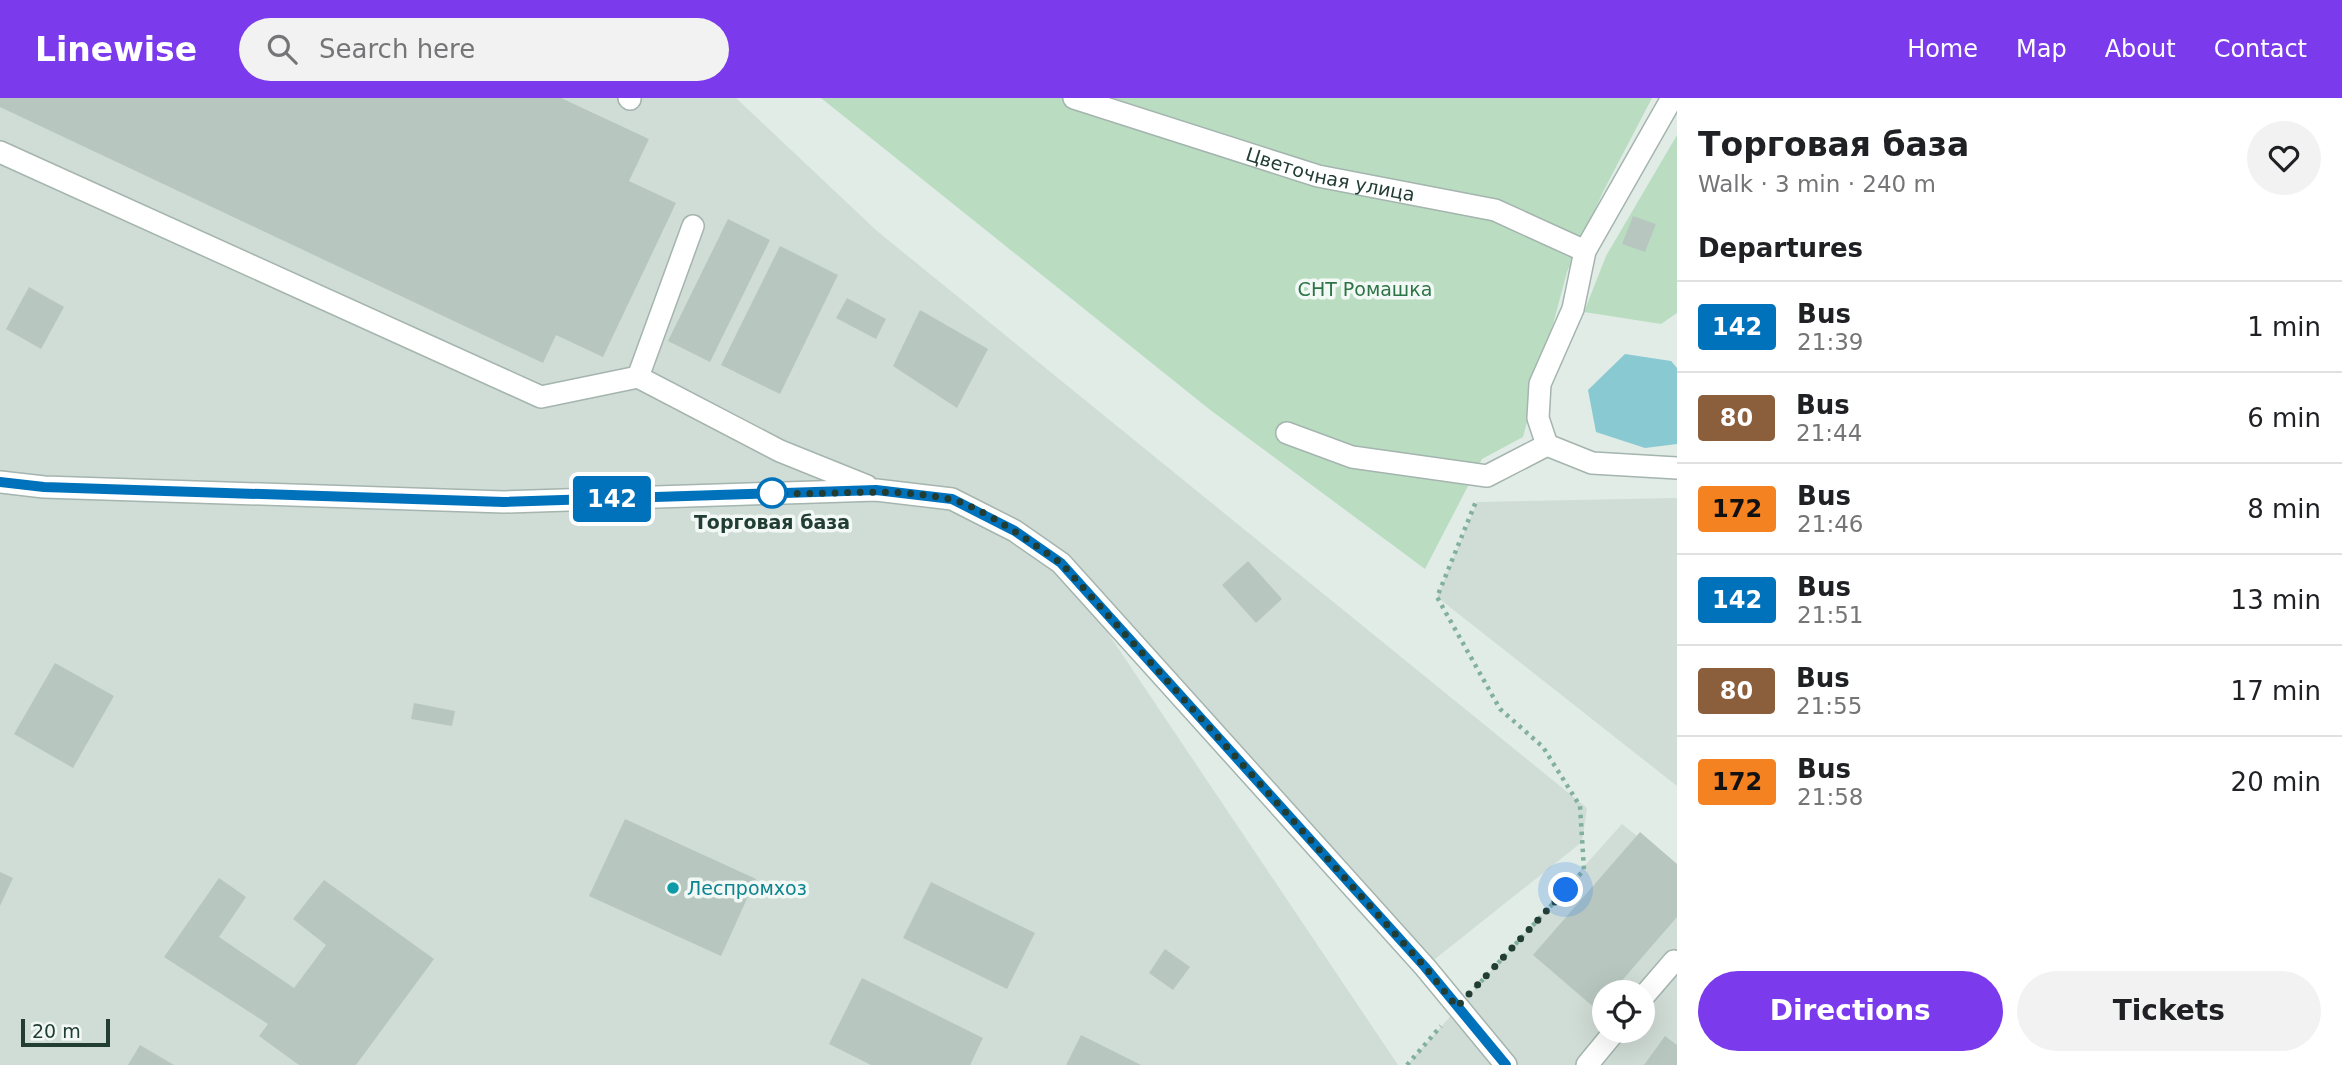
<!DOCTYPE html>
<meta charset="utf-8">
<style>
body{margin:0;font-family:"DejaVu Sans",sans-serif;background:#f2f2f2;color:#202124;height:100vh;display:flex;flex-direction:column;font-size:26px;white-space:nowrap}
*{box-sizing:border-box;margin:0}
p{font-size:23px;color:#757577}
.icon{flex:none;width:38px;height:38px;fill:none;stroke:currentColor;stroke-width:2;stroke-linecap:round;stroke-linejoin:round}
.map{position:relative;flex:1;overflow:hidden}
.details{display:flex;flex-direction:column;background:#fff;width:665px}
.details>*{flex:none}
.badge{padding:0 14px;border-radius:5px;font-size:24px;line-height:46px}
.buttons{position:absolute;left:1592px;top:882px;display:grid;gap:14px}
.buttons a{display:grid;place-items:center;width:63px;height:63px;border-radius:50%;background:#fff;box-shadow:0 7px 28px #0002;font-size:35px}
.scale{position:absolute;left:21px;bottom:18px;width:89px;box-sizing:border-box;padding-left:7px;border:4px solid #213d34;border-top:0;font-size:19px;line-height:24px;white-space:nowrap;color:#213d34;-webkit-text-stroke:5px #f2f8f5;paint-order:stroke}
.you{position:absolute;width:35px;height:35px;margin:-18px;border:5px solid #fff;border-radius:50%;background:#1a73e8;box-shadow:0 0 0 10px #1a73e833}
.map>.badge{position:absolute;translate:-50% -50%;box-shadow:0 0 0 4px #fff}
h2{padding:0 21px;font-size:26px;line-height:63px}
.round{display:grid;place-items:center;flex:none;width:74px;height:74px;border-radius:37px;background:#f2f2f2}
.overview{display:flex;align-items:center;justify-content:space-between;height:119px;padding:0 21px}
h1{font-size:33px;font-weight:700;line-height:52px}
.action{display:flex;gap:14px;margin-top:auto;padding:14px 21px}
.action a{flex:1;height:80px;border-radius:42px;background:#7c3aed;color:#fff;font-size:28px;font-weight:700;line-height:80px;text-align:center}
.action a+a{background:#f2f2f2;color:#202124}
ul{padding:0;list-style:none}
li{display:flex;align-items:center;gap:21px;height:91px;padding:0 21px;border-top:2px solid #e0e0e0}
li div{flex:1}
li b{display:block;font-size:26px}
li em{font-style:normal}
li .badge{min-width:77px;font-weight:700;text-align:center}
header{display:flex;align-items:center;gap:42px;box-sizing:border-box;height:98px;padding:0 35px;background:#7c3aed;color:#fff}
header strong{font-size:33px}
nav{display:flex;gap:38px;margin-inline-start:auto;font-size:24px}
.search{width:490px;height:63px;background:#f2f2f2;display:flex;align-items:center;gap:18px;box-sizing:border-box;padding:0 24px;border-radius:38px;color:#757577;font-size:26px}
main{display:flex;flex:1;min-height:0}
.map>svg:first-child{display:block}
</style>
<header>
<strong>Linewise</strong>
<div class="search"><svg class="icon" aria-label="search" viewBox="0 0 24 24"><circle cx="10" cy="10" r="6"/><path d="M15 15l6 6"/></svg>Search here</div>
<nav><a>Home</a><a>Map</a><a>About</a><a>Contact</a></nav>
</header>
<main>
<div class="map">
<svg width="1677" height="967" viewBox="0 0 1677 967">
<rect width="100%" height="100%" fill="#e1ece7"/>
<path fill="#d0dcd6" fill-rule="evenodd" d="M0,0H736L877,133L1587,710L1582,744L1425,869L1065,471L1398,967H0Z
M1677,400V688L1437,499L1477,404Z
M1622,726L1677,770V967H1407ZM1605,894H1643V933H1605Z"/>
<path fill="#baddc2" d="M821,0H1652L1603,94L1567,174L1523,339L1482,361L1425,471L1209,311Z
M1677,37V215L1661,226L1584,214L1606,158Z"/>
<path fill="#89c9d1" d="M1625,256L1671,263L1677,270V346L1645,350L1596,334L1588,292Z"/>
<path fill="#b7c7c0" d="M0,0H561L649,41L629,83L676,105L603,259L556,237L543,265L0,9Z
M1633,118L1656,126L1645,154L1622,146Z
M728,121L770,142L710,264L668,243Z
M780,148L838,177L780,296L721,267Z
M29,189L64,209L41,251L6,231Z
M847,200L886,221L876,241L836,220Z
M920,212L988,251L957,310L893,268Z
M1248,463L1282,501L1256,525L1222,487Z
M55,565L114,598L73,670L14,636Z
M414,605L455,613L452,628L411,621Z
M625,721L756,781L721,858L589,798Z
M1640,734L1677,766V819L1612,894H1605V903L1597,912L1533,857Z
M0,774L13,780L0,808Z
M219,780L246,799L219,839L294,890L326,847L293,821L324,782L434,861L356,967H299L259,938L268,926L164,859Z
M931,784L1035,835L1007,891L903,840Z
M1165,851L1190,869L1173,892L1149,875Z
M862,880L983,940L970,967H871L829,946Z
M1081,937L1141,967H1066Z
M1665,938L1677,947V967H1644Z
M140,947L174,967H128Z"/>
<g fill="none" stroke-linecap="round" stroke-linejoin="round">
<g stroke="#a4b4ae" stroke-width="24">
<g id="minor">
<path d="M629,0L630,1"/>
<path id="s1" d="M1074,0L1318,78L1495,112L1585,153"/>
<path d="M0,54L541,299L638,279"/>
<path d="M693,128L638,279L780,353L867,388"/>
<path d="M1287,335L1352,359L1487,378L1547,347"/>
<path d="M1547,347L1538,320L1540,286L1573,211L1585,153L1672,0"/>
<path d="M1547,347L1592,365L1677,370"/>
<path d="M0,384L44,389L504,404L876,392L952,401L1015,433L1061,465L1425,869L1506,967"/>
<path d="M1643,899L1674,863"/>
<path d="M1587,967L1615,933"/>
</g>
</g>
<path stroke="#82b09f" stroke-width="4.5" stroke-dasharray="3.5 5" stroke-linecap="butt" d="M1475,890L1584,772L1580,708L1543,649L1500,611L1437,499L1477,401
M1407,967L1441,928"/>
<use href="#minor" stroke="#fff" stroke-width="21"/>
</g>
<g fill="none" stroke-linecap="round" stroke-linejoin="round">
<g stroke="#fff" stroke-width="16">
<path id="line" d="M0,384L44,389L504,404L876,392L952,401L1015,433L1061,465L1425,869L1506,967"/>
</g>
<use href="#line" stroke="#0072bc" stroke-width="10"/>
<path stroke="#213d34" stroke-width="7" stroke-dasharray="0 12.6" d="M772,395C832,398 890,388 949,401C980,407 1035,447 1061,465L1425,869L1457,909L1566,792"/>
</g>
<circle fill="#fff" stroke="#0072bc" stroke-width="3.5" cx="772" cy="395" r="14"/>
<circle fill="#0f9aa8" stroke="#f2f8f5" stroke-width="2.5" cx="673" cy="790" r="7"/>
<g text-anchor="middle" stroke-width="7" stroke-linejoin="round" paint-order="stroke">
<g font-size="19" fill="#213d34" stroke="#f2f8f5">
<text dy="7" stroke="none"><textPath href="#s1" startOffset="268">Цветочная улица</textPath></text>
</g>
<g font-size="19" fill="#2c7445" stroke="#f2f8f5">
<text x="1365" y="198">СНТ Ромашка</text>
</g>
<g font-size="19" font-weight="bold" fill="#213d34" stroke="#f2f8f5">
<text x="772" y="431">Торговая база</text>
</g>
<g font-size="19" fill="#0d838f" stroke="#f2f8f5" text-anchor="start">
<text x="687" y="797">Леспромхоз</text>
</g>
</g>
</svg>
<div class="buttons">
<a><svg class="icon" aria-label="locate" viewBox="0 0 24 24"><circle cx="12" cy="12" r="6"/><path d="M12 2v4M12 18v4M2 12h4M18 12h4"/></svg></a>
</div>
<div class="scale">20 m</div>
<div class="you" style="left:1566px;top:792px"></div>
<b class="badge" style="left:612px;top:401px;background:#0072bc;color:#fff">142</b>
</div>
<section class="details">
<div class="overview"><div><h1>Торговая база</h1><p>Walk · 3 min · 240 m</p></div><a class="round"><svg class="icon" aria-label="heart" viewBox="0 0 24 24"><path d="M12 20l-8-8c-3-5 5-10 8-4 3-6 11-1 8 4z"/></svg></a></div>
<h2>Departures</h2>
<ul>
<li><span class="badge" style="background:#0072bc;color:#fff">142</span><div><b>Bus</b><p>21:39</p></div><em>1 min</em></li>
<li><span class="badge" style="background:#8b5e3c;color:#fff">80</span><div><b>Bus</b><p>21:44</p></div><em>6 min</em></li>
<li><span class="badge" style="background:#f58220;color:#111">172</span><div><b>Bus</b><p>21:46</p></div><em>8 min</em></li>
<li><span class="badge" style="background:#0072bc;color:#fff">142</span><div><b>Bus</b><p>21:51</p></div><em>13 min</em></li>
<li><span class="badge" style="background:#8b5e3c;color:#fff">80</span><div><b>Bus</b><p>21:55</p></div><em>17 min</em></li>
<li><span class="badge" style="background:#f58220;color:#111">172</span><div><b>Bus</b><p>21:58</p></div><em>20 min</em></li>
</ul>
<div class="action"><a>Directions</a><a>Tickets</a></div>
</section>
</main>
